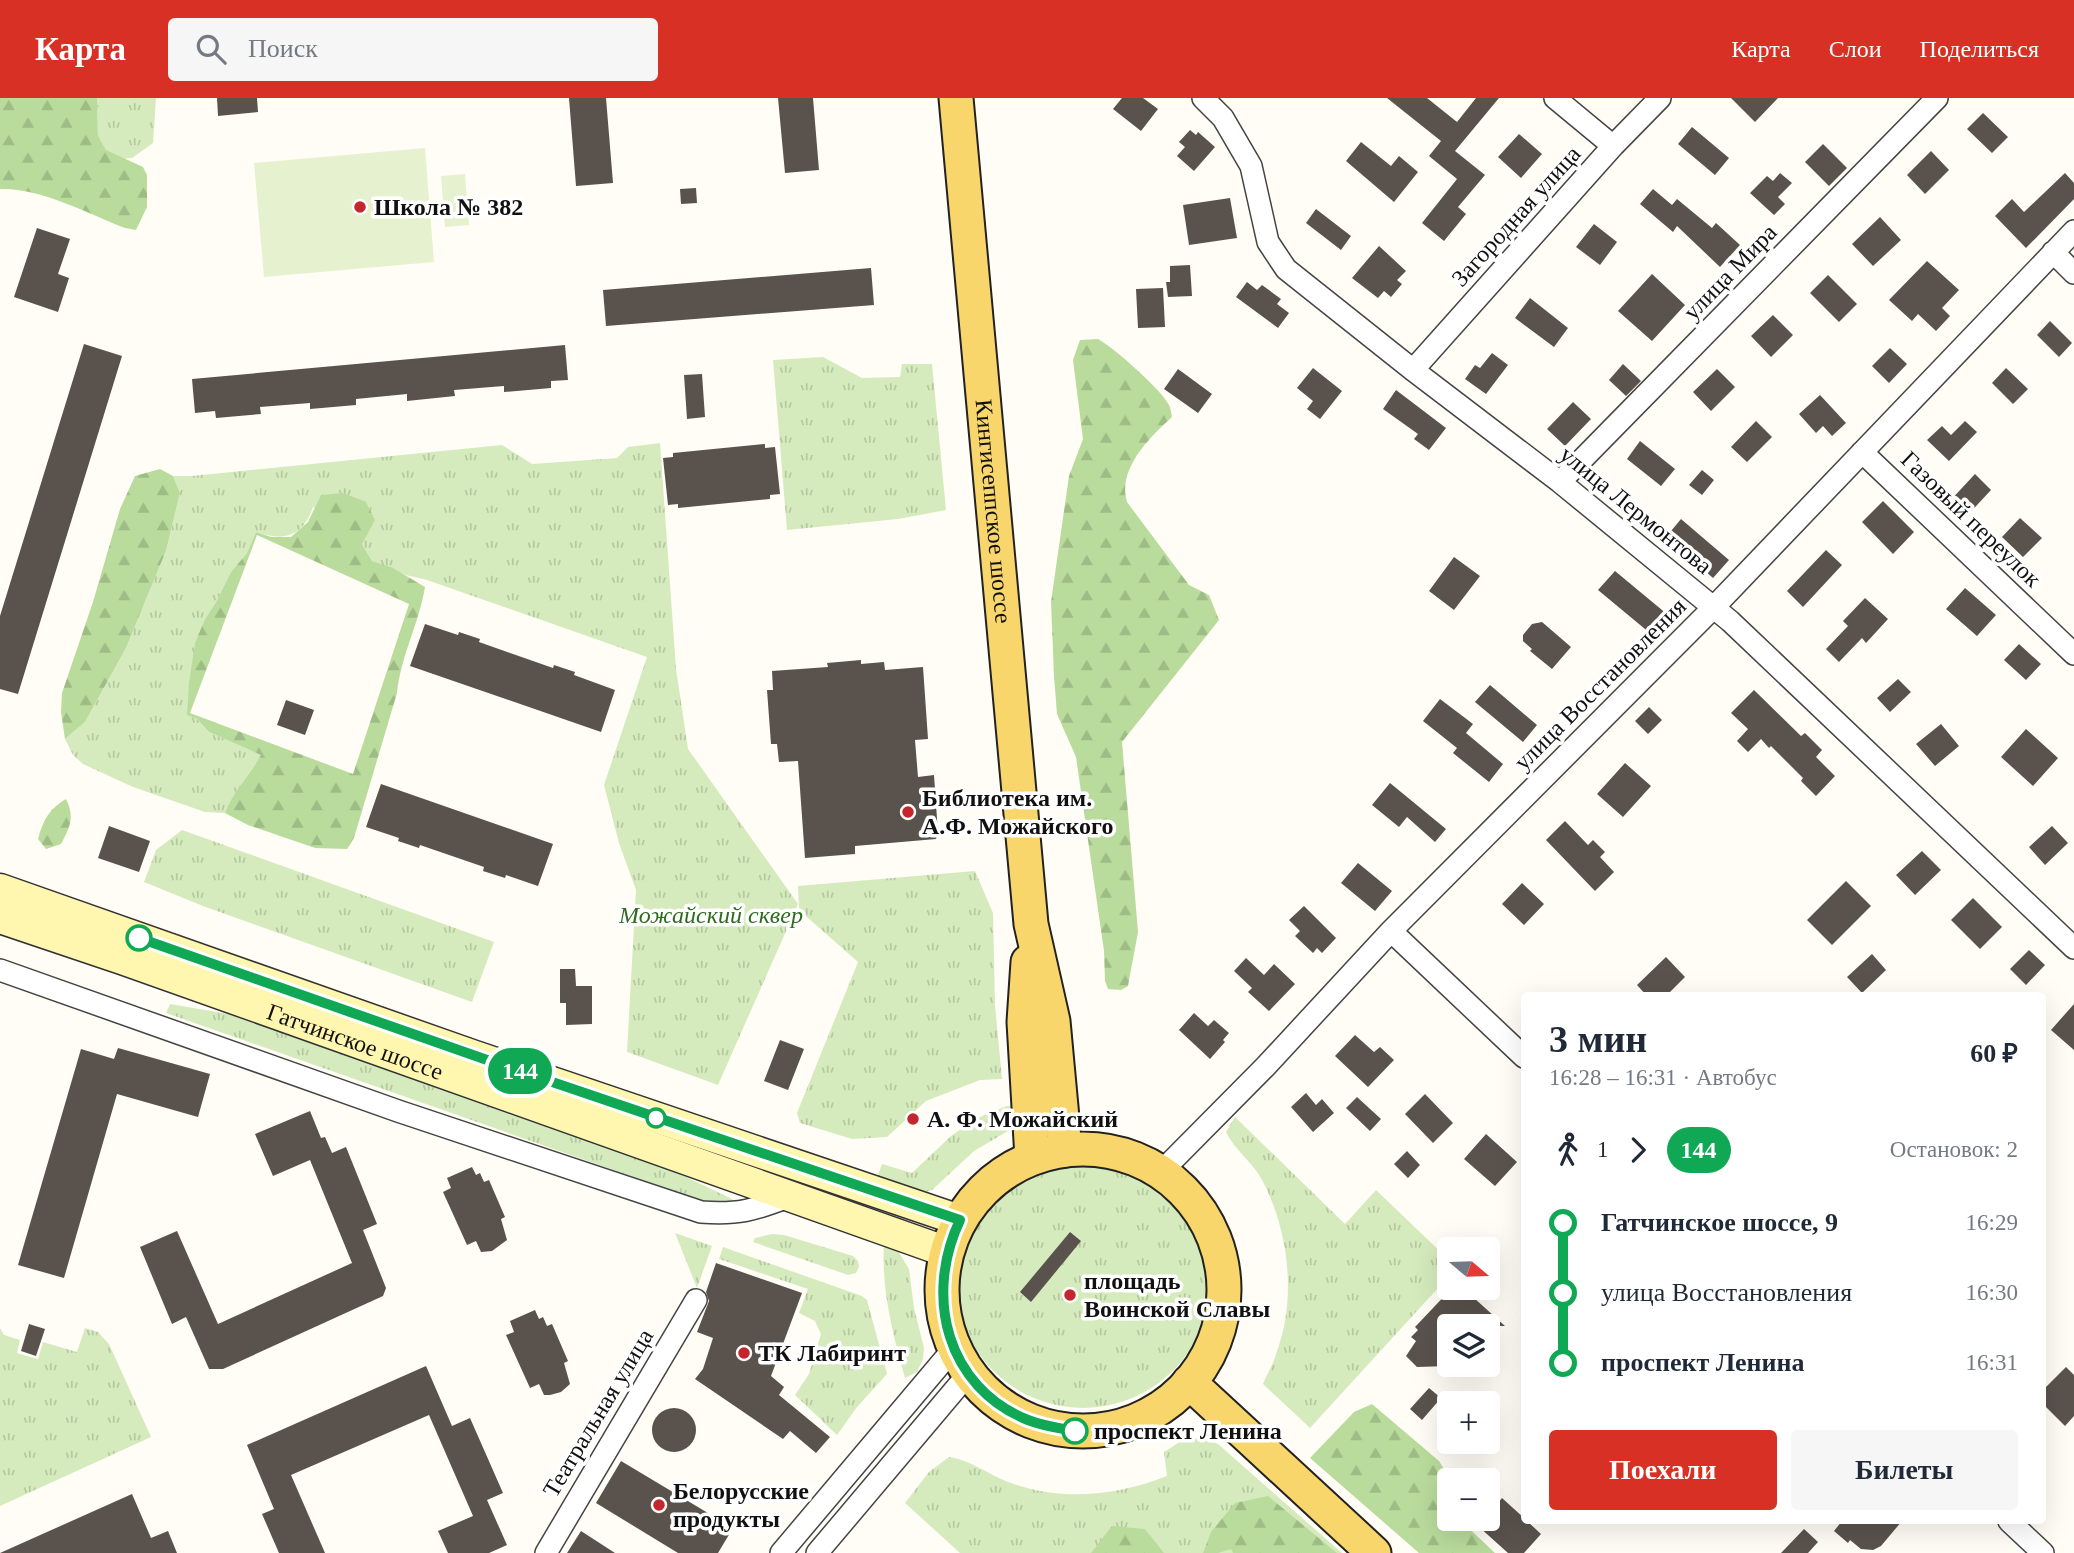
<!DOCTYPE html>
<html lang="ru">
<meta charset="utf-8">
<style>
body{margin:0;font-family:Georgia,serif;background:#f6f6f7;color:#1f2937;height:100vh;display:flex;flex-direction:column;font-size:26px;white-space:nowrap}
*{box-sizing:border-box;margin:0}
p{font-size:23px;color:#747a83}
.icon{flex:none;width:38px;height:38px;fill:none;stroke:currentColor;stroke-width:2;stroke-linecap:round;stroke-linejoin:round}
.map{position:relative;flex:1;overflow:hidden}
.details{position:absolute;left:1521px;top:894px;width:525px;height:532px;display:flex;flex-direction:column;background:#fff;border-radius:7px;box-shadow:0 7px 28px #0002}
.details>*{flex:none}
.badge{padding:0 14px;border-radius:23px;font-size:24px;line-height:46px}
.needle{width:46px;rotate:109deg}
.controls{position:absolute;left:1437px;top:1139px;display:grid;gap:14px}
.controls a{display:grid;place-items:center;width:63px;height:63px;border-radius:7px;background:#fff;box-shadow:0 7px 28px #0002;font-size:35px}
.map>.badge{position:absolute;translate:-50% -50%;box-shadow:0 0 0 4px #fff}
.legs{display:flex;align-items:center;gap:10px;height:77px;padding:0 28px;font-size:23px}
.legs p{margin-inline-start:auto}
.overview{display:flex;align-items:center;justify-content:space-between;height:119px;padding:0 28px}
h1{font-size:38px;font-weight:600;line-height:52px}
.cta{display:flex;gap:14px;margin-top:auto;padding:14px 28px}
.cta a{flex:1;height:80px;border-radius:7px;background:#d93025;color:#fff;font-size:28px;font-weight:600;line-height:80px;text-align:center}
.cta a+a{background:#f6f6f7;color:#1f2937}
ul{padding:0 28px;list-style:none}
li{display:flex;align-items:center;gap:24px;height:70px;font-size:26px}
li i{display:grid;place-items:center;width:10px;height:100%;margin:0 9px;background:currentColor}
li i::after{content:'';width:18px;height:18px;margin:-9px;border:5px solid;border-radius:50%;background:#fff}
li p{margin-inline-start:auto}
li:first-child i{background:linear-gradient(#0000 50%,currentColor 0)}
li:last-child i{background:linear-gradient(currentColor 50%,#0000 0)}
header{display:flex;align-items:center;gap:42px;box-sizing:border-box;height:98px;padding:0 35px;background:#d93025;color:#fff}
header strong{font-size:33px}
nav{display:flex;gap:38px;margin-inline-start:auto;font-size:24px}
.search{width:490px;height:63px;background:#f6f6f7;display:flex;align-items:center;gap:18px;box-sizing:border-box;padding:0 24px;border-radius:7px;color:#747a83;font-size:26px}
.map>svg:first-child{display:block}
</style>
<header>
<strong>Карта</strong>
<div class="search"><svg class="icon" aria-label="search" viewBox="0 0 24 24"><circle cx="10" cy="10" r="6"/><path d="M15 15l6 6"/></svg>Поиск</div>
<nav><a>Карта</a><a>Слои</a><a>Поделиться</a></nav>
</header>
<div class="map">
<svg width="2074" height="1455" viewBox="0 0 2074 1455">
<defs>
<pattern id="grass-tufts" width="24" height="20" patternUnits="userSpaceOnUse" patternTransform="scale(1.75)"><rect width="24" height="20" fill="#d5ebbd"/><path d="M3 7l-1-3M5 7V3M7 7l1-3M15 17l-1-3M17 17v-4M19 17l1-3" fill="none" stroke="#b6c8a1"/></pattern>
<pattern id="forest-firs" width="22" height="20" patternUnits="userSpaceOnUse" patternTransform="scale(1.75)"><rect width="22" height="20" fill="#b9dc9c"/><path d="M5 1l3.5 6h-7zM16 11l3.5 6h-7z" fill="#9ebc85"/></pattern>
</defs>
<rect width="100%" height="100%" fill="#fffdf5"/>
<path fill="url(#grass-tufts)" d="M97,0H156L153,45L132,60L121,61L106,53L98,39Z
M823,259L862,280L900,279L902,266H932L946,412L898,421L787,432L773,262Z
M660,345L676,571L688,651L798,806L718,987L627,954L636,792L619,745L604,687L647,559L427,482L406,477L372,463L362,446L313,409C303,438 285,444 256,434L247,455L231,474L216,504L205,521L188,617L197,621L209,634L262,657C249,678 233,693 225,715L205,714L133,689L83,666L73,657L65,641L85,624L126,550L166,453L180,395L173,378H192L502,347L532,366L617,360L628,349Z
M182,732L494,844L472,904L203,808L144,784L156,752Z
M975,773L993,815L995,907L1002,981L980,982L926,1003L887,1039L852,1041L800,1025L797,1015L858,864L799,812L798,788Z
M170,906L229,916L665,1069L732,1101L731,1105H708L166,915Z
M1007,1008L1019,1009L1016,1021L1008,1033L974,1053L932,1092L922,1095L876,1082L882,1066L912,1075L951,1038L975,1021Z
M1235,1019L1345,1126L1376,1092L1449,1162V1178L1310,1330L1263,1286C1267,1276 1273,1267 1276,1256C1297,1202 1289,1132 1262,1082C1253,1064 1234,1052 1226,1034Z
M956 1183a127 127 0 1 1 254 0a127 127 0 1 1-254 0Z
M675,1135L712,1148L697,1190Z
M772,1136L784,1137L853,1158L858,1163L859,1169L856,1175L848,1177L753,1144L755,1140Z
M884,1146L898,1153L909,1171L914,1210L924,1250L923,1261L917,1274L905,1280C893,1237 881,1191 884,1146Z
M723,1149L862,1198L867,1202L887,1276L857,1309L837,1337L795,1297L809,1276L821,1236L815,1223L799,1215L808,1191L719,1161Z
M0,1230L4,1237L20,1242L17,1255L38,1261L43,1244L77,1254L85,1230L98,1234L109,1246L151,1339L0,1408Z
M1186,1340L1205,1341L1218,1346L1342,1455H960L905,1405L929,1374L949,1359C970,1362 988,1376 1008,1384C1061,1404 1116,1398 1167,1378L1164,1354Z"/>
<path fill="url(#forest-firs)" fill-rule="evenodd" d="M0,0H97L98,38L106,52L143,69L147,77V109L136,132L125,130C89,116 39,89 0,91Z
M1098,241C1114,250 1161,291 1169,307C1171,311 1171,315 1172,319C1150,339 1117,371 1127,404L1189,487L1209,497L1219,522L1122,644L1138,834L1128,888L1121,892L1108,891L1105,883L1104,853L1076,659L1057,616L1054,578L1051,504L1069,378L1083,341L1073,262L1080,242Z
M160,371L173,378L180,395L166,453L126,550L85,624L65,641L61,614L62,595L93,504L120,411L135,378Z
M343,395L366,404L375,422L362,446L372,463L393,470L425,489C419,526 401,557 397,595L354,740L347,751L315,750L248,727L225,715C233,692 249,679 261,657L209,634L197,621L187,617L189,585L195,545L205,521L216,504L231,474L247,455L256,434L271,439H291L308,424L321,397ZM257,437L409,506L353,676L190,615Z
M66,701C75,719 70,729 61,746L46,751L38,741C43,722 50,710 66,701Z
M1372,1306L1439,1363L1451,1382H1449V1421H1459L1495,1455H1419L1310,1360L1354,1314Z
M1268,1398L1337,1455H1233L1231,1451L1218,1455H1203L1211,1434L1235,1405Z
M1112,1428L1145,1431L1164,1455H1091Z"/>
<path fill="#e6f2cf" d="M425,50L434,164L264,179L254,65Z
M465,76L469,127L445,129L441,78Z"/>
<path fill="#5a524d" d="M217,0H257L258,14L218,18Z
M569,0H606L613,85L576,88Z
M778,0H813L819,72L785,75Z
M1122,0H1143L1158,11L1141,33L1113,11Z
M1387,0H1427L1457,24L1476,0H1499L1455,53L1485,77L1458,109L1466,116L1444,143L1422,125L1457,81L1429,58L1441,43Z
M1731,0H1778L1755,24Z
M1983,15L2008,39L1992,55L1967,31Z
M1692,29L1729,60L1715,77L1678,46Z
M1190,32L1196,37L1198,34L1215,49L1194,73L1177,58L1185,49L1179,44Z
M1519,36L1542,56L1521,80L1498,59Z
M1361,44L1391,68L1399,58L1418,74L1394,104L1346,63Z
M1823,46L1847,70L1829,88L1805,64Z
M1931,53L1949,72L1925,96L1907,77Z
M1780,75L1792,85L1778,99L1785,106L1774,117L1750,95L1767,78L1773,83Z
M2065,75L2074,85V101L2026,150L1995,118L2012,101L2024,114Z
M696,90L697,105L681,106L680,91Z
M1653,91L1672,107L1677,101L1712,130L1716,125L1740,147L1720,169L1677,128L1673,134L1640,106Z
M1230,100L1237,140L1189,147L1183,107Z
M1316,111L1351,138L1341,152L1306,125Z
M1880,119L1901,142L1873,168L1852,146Z
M1594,126L1617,144L1600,167L1576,149Z
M37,130L70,141L58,176L69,180L58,214L14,199Z
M1379,148L1406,173L1397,182L1402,186L1391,199L1384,193L1378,200L1352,180Z
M1927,163L1959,192L1942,210L1950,218L1936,233L1918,216L1912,223L1889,202Z
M1190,167L1192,198L1168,199L1166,184H1170V168Z
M871,170L874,207L606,228L603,192Z
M1652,176L1685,207L1652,243L1618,213Z
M1828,177L1857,206L1839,224L1810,195Z
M1247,184L1257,192L1262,187L1281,201L1277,206L1289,215L1278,230L1236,199Z
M1163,190L1165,229L1138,230L1136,191Z
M1530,200L1568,230L1554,249L1515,220Z
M1773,217L1793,237L1771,259L1751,238Z
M2050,223L2072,245L2059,259L2037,237Z
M84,246L122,258L18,596L0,591V518Z
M565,247L568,282L551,283V290L504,294V288L454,292L455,298L407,303V296L356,301V307L310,311V305L260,309L261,316L216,320L215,313L195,315L192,281Z
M1890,250L1907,266L1889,285L1872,268Z
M1492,255L1508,267L1486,296L1465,281L1475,267L1480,270Z
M1623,266L1641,283L1626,298L1609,282Z
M1313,270L1342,293L1320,321L1307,311L1313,303L1297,290Z
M2006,270L2028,291L2013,306L1992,285Z
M1178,271L1212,296L1198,315L1164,291Z
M1717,271L1735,289L1711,313L1693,294Z
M702,276L705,319L687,321L684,277Z
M1396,292L1446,330L1429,352L1414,341L1418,336L1383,311Z
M1820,297L1846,325L1832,338L1823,328L1816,335L1799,316Z
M1573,304L1591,321L1565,348L1547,331Z
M1756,323L1772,339L1747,364L1731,349Z
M1965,323L1977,334L1949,363L1927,342L1942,328L1951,337Z
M1640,343L1675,371L1661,388L1627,361Z
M765,346V350L775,349L780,396L770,397V401L678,410V406L668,407L663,360L673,359V355Z
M1702,372L1714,382L1702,397L1689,387Z
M1975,376L1991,392L1964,421L1948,405Z
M1883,403L1914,434L1893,456L1862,424Z
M2020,420L2042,440L2023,459L2002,439Z
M1681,421L1729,462L1713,480L1666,439Z
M1826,452L1842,467L1803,509L1787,493Z
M1454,459L1480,478L1454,512L1429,493Z
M1615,473L1668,517L1651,536L1598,492Z
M1965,490L1996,517L1977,538L1946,511Z
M1865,500L1888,521L1866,545L1862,540L1839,564L1826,551L1848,528L1843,523Z
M1542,524L1571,549L1552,571L1530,553L1532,551L1523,543V537L1532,526Z
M425,526L458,537L459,534L480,541L479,544L553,570L554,567L575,574L574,577L615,592L601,634L410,568Z
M2019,546L2041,566L2026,582L2004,562Z
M861,562V566L884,564L885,572L923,569L928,641L915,642L918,679L934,677L938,735L936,741L855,748V756L805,760L798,663L779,664L777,646H771L767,592H773L772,573L828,569L827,565Z
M1898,581L1911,594L1890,614L1877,600Z
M1490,587L1537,627L1523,644L1475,604Z
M1754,592L1801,638L1805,635L1822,652L1816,659L1835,678L1816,698L1801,683L1803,680L1771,648L1769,650L1761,641L1748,654L1737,643L1748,631L1731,615Z
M1440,601L1473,626L1466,635L1503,666L1489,684L1453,655L1457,650L1423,623Z
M286,602L314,612L305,637L277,627Z
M1649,609L1662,622L1648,636L1635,623Z
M1941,626L1959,648L1935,668L1916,646Z
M2026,631L2058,660L2033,688L2001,659Z
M1625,665L1651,688L1623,719L1597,696Z
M1390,685L1446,731L1435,744L1407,719L1399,729L1372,707Z
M381,686L553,746L538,788L506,777L505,780L483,773L484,769L420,747L419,750L398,743L399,740L366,729Z
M1565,723L1588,747L1593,742L1605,754L1600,759L1614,774L1595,793L1546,742Z
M109,728L150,743L139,774L98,760Z
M2052,728L2068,745L2045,767L2029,749Z
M1922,753L1941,772L1915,797L1896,777Z
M1358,765L1392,793L1375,813L1341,785Z
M1846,783L1871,808L1832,847L1807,822Z
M1522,785L1544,806L1524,827L1502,806Z
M1973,800L2002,829L1980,851L1951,822Z
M1304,808L1336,840L1322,855L1317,850L1313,855L1295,838L1300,833L1289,822Z
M2029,852L2045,867L2026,887L2010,871Z
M1872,856L1886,872L1862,895L1847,879Z
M1666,859L1685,879L1666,898H1647L1637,887Z
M1246,860L1264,877L1274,866L1295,886L1269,913L1248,894L1252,890L1234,873Z
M560,871H575L576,888H592V926L566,927V905H560Z
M2074,906V952L2051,932Z
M1194,915L1208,928L1214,922L1229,935L1223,942L1225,944L1210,961L1179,932Z
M1355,937L1374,954L1380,949L1394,962L1368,989L1335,958Z
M780,942L804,951L788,992L764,983Z
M118,950L210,976L198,1019L117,996L64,1180L18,1167L81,951L114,961Z
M1306,995L1316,1007L1322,1001L1334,1015L1313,1034L1291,1009Z
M1425,996L1453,1025L1433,1045L1405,1016Z
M1357,999L1381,1021L1370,1033L1346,1010Z
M310,1013L321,1040L325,1039L332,1055L346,1049L377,1126L363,1132L386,1190L383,1198L223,1271H209L186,1219L172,1226L140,1149L177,1133L218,1226L352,1165L310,1062L273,1078L255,1036Z
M1486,1036L1517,1064L1495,1088L1464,1061Z
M1407,1053L1420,1067L1408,1080L1394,1066Z
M472,1069L476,1077L480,1075L484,1084L489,1082L505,1119L501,1121L507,1142L492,1153L481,1154L476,1143L467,1147L443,1094L451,1090L447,1080Z
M1070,1134L1081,1143L1031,1204L1020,1194Z
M716,1165L802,1195L771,1278L784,1289L779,1297L830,1339L816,1355L790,1333L783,1341L695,1281L703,1271L713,1240L697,1234L709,1203L706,1194Z
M1452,1190H1463L1505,1228H1449V1268L1417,1269L1406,1258L1416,1243L1411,1239L1418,1232L1415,1229Z
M535,1212L539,1221L543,1219L547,1228L552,1226L568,1263L564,1265L570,1286L561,1294L550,1297H544L539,1286L530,1290L506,1237L514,1234L510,1223Z
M29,1226L45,1231L36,1258L21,1253Z
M426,1268L452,1328L470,1320L503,1395L487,1402L507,1447L489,1455H448L438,1433L473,1418L429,1317L291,1377L325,1455H279L262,1416L274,1411L247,1347Z
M2066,1269L2074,1277V1318L2065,1328L2042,1305V1293Z
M1429,1290L1441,1300L1422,1322L1410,1311Z
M652 1332a22 22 0 1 1 44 0a22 22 0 1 1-44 0Z
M621,1363L733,1430L718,1455H678L596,1405Z
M132,1396L151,1440L168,1433L177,1455H0Z
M1502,1400L1524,1420V1423H1527L1541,1436L1524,1455H1508L1478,1428L1484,1421H1488V1417Z
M1842,1423H1902L1881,1448L1873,1452L1861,1451L1850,1442L1848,1445L1834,1433Z
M1804,1431L1818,1444L1808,1455H1781Z
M581,1433L615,1455H567Z"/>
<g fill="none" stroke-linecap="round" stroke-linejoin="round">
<g stroke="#444" stroke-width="24">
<path id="minor" d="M1203,0L1223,20L1251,68L1268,144L1286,171L1413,272L1560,384L1730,523L2074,850
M1555,0L1613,48
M2053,154L2074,175
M1413,272L1613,48L1660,0
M1862,354L2074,556
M1560,384L1937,0
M1391,833L1524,959
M0,872L398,1013L701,1114C738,1117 754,1112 788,1099
M1161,1074L1265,969L1391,833L1714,509L2074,133
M2009,1423L2043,1455
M546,1455L696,1202
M781,1455L954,1250
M817,1455L969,1275"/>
</g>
<g stroke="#333" stroke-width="33">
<g id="secondary">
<path d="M0,791L472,957L959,1122"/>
<path id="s1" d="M0,820L122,861L947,1154"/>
</g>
</g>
<g stroke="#222" stroke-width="37">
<g id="primary">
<path id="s2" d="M956,0L1031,826L1053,923L1065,1052"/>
<path d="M1028,864L1024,924L1032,1060"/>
<circle cx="1083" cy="1192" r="141"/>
<path d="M1189,1284L1374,1455"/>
</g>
</g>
<use href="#minor" stroke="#fff" stroke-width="21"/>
<use href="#secondary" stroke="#fff6b0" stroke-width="30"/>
<use href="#primary" stroke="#f9d66b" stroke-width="33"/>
</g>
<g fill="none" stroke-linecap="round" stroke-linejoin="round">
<g stroke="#fff" stroke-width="16">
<path id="line-1" d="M139,840L490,963L960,1122C924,1198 946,1289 1028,1322C1043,1328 1059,1330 1075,1333"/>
</g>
<use href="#line-1" stroke="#10a855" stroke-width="10"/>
</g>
<g fill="#c4262e" stroke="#fff" stroke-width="2.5">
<circle cx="360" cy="109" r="7"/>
<circle cx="908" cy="714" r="7"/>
<circle cx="913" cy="1021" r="7"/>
<circle cx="1070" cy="1197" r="7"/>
<circle cx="744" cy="1255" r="7"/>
<circle cx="659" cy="1407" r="7"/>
</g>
<g fill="#fff" stroke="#10a855" stroke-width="3.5">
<circle cx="139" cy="840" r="12"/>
<circle cx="656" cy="1020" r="9"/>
<circle cx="1075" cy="1333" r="12"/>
</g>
<g text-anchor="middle" stroke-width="7" stroke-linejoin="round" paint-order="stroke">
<g font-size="24" font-weight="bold" fill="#111" stroke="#fff" text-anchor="start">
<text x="374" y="117">Школа № 382</text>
<text x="922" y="708">Библиотека им.<tspan x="922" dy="28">А.Ф. Можайского</tspan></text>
<text x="927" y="1029">А. Ф. Можайский</text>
<text x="1084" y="1191">площадь<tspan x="1084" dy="28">Воинской Славы</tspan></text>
<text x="758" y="1263">ТК Лабиринт</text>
<text x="673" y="1401">Белорусские<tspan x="673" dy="28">продукты</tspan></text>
</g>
<g font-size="24" fill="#111" stroke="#fff">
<text transform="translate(1516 118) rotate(-48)" y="8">Загородная улица</text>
<text transform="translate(1730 174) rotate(-46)" y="8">улица Мира</text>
<text transform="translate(1636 412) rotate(39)" y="8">улица Лермонтова</text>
<text dy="8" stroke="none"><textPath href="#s2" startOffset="415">Кингисеппское шоссе</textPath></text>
<text transform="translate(1971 421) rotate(44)" y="8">Газовый переулок</text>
<text transform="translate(1600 586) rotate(-45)" y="8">улица Восстановления</text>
<text dy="8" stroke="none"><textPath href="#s1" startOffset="376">Гатчинское шоссе</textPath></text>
<text transform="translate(598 1315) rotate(-59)" y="8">Театральная улица</text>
</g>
<g font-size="24" font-style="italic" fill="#2f6b1f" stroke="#fff">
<text x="711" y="825">Можайский сквер</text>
</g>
<g font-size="24" font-weight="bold" fill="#111" stroke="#fff" text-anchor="start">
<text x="1094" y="1341">проспект Ленина</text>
</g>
</g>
</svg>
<div class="controls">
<a><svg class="needle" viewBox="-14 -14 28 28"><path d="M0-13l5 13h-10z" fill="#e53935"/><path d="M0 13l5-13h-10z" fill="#747a83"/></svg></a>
<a><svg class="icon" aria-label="layers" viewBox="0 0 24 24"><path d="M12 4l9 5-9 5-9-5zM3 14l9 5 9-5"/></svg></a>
<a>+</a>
<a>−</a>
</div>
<b class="badge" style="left:520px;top:973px;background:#10a855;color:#fff">144</b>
<section class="details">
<div class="overview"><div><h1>3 мин</h1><p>16:28 – 16:31 · Автобус</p></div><b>60 ₽</b></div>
<div class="legs"><svg class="icon" aria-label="walk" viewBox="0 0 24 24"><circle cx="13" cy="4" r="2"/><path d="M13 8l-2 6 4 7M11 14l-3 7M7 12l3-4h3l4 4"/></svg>1<svg class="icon" aria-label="forward" viewBox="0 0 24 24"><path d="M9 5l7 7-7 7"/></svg><b class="badge" style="background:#10a855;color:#fff">144</b><p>Остановок: 2</p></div>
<ul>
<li><i style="color:#10a855"></i><b>Гатчинское шоссе, 9</b><p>16:29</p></li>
<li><i style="color:#10a855"></i><span>улица Восстановления</span><p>16:30</p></li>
<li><i style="color:#10a855"></i><b>проспект Ленина</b><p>16:31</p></li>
</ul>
<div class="cta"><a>Поехали</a><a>Билеты</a></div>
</section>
</div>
